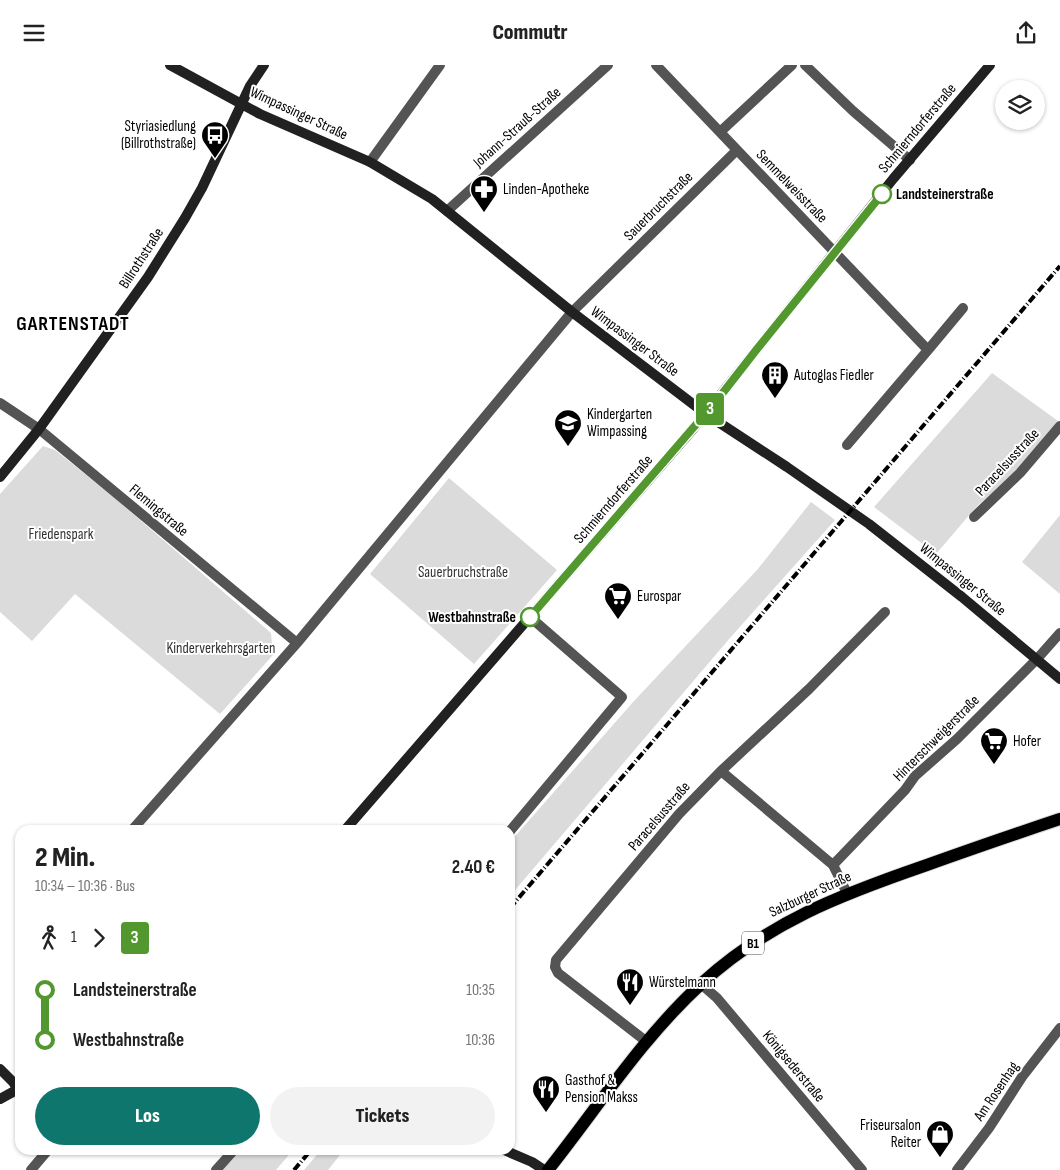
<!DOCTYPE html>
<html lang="de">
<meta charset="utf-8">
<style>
body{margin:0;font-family:"Sofia Sans Condensed",sans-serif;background:#f2f2f2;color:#222;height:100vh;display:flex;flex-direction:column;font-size:19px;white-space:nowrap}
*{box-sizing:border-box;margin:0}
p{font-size:16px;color:#767676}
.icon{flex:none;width:28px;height:28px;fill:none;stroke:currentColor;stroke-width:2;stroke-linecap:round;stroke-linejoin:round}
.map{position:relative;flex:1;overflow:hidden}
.side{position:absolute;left:15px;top:760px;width:500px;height:330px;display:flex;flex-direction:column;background:#fff;border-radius:15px;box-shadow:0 1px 4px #0004}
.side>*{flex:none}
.badge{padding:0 10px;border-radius:4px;font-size:18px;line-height:32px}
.fabs{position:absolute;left:995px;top:15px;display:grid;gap:10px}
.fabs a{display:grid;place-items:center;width:50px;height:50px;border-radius:50%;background:#fff;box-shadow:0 1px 4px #0004;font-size:25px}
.map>.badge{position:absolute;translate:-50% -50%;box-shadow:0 0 0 2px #fff}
.legs{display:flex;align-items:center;gap:8px;height:55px;padding:0 20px;font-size:16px}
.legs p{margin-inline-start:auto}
.head{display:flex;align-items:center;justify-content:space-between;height:85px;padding:0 20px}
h1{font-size:28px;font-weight:800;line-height:38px}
.primary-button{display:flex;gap:10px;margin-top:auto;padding:10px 20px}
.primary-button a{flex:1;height:58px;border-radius:30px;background:#0f766e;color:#fff;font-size:20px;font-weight:800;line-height:58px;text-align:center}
.primary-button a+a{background:#f2f2f2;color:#222}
ul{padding:0 20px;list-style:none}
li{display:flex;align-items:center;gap:18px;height:50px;font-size:19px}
li i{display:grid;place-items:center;width:8px;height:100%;margin:0 6px;background:currentColor}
li i::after{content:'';width:12px;height:12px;margin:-6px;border:4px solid;border-radius:50%;background:#fff}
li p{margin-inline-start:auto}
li:first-child i{background:linear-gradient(#0000 50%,currentColor 0)}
li:last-child i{background:linear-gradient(currentColor 50%,#0000 0)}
header{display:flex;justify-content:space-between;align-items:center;height:65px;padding:0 20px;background:#fff;font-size:22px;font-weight:800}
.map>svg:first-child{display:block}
</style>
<header><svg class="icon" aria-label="menu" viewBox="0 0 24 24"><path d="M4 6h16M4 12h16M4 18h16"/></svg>Commutr<svg class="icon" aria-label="share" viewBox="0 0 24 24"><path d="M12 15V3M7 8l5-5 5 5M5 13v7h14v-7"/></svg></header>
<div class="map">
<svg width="1060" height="1105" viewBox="0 0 1060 1105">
<rect width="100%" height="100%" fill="#fff"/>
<path fill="#dbdbdb" d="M992,308L1058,356L1017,406L977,441L936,489L874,442Z
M43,381L55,385L111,430L271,568L273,590L220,649L75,529L32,576L0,547V429Z
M449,413L557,505L474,599L370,509Z
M811,437L835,455L730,573L510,831V777L634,636L757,505Z
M1060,450V529L1022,497Z
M237,1085H293L276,1105H219Z
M321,1085H344L328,1105H304Z"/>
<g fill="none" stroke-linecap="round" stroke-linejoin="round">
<g stroke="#dbdbdb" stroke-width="14">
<path id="primary" d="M548,1105C598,1042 642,973 702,918C769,857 840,830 924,801C969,785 1015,769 1060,754"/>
</g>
<path stroke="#545454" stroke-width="10" d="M656,0L928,285L847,380
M805,0L853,46L910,95
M720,67L792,0
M370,97L440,0
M447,146L608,0
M928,285L963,243
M0,338L39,364L297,578
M974,452L1020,408L1060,361
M721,706L833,800L847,828
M132,765L297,578L572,247L737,85
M510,766L622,632L530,552
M833,800L905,725L915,711L957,674L1037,594L1060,568
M701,919L717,933L862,1105
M647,977L558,908L555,902L556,895L679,749L721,706L809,624L885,547
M31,1105L48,1085
M216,1105L234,1085
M957,1105L989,1063L1022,1012L1060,963"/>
<path stroke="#212121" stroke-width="10" d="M170,0L260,49L370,97L432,134L572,247L706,349L787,402L869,459L962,532L1060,614
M0,412L39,364L148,212L185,153L202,123L250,21L264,0
M345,765L693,364L893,114L990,0
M0,1004L13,1017L18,1024
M0,1034L20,1023
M504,1085L532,1097L544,1105"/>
<use href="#primary" stroke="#000" stroke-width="12"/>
<path stroke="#000" stroke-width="4" stroke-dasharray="8 2.5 1 2.5" stroke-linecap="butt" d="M510,843L1060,201
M294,1105L311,1085"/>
</g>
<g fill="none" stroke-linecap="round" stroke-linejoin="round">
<g stroke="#fff" stroke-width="11">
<path id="line-1" d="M530,552L718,334L757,284L882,129"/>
</g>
<use href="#line-1" stroke="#52982f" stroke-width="8"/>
</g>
<defs>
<g id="bus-pin" transform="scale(1.4375)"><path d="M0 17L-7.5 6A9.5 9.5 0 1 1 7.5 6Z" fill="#000" stroke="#fff"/><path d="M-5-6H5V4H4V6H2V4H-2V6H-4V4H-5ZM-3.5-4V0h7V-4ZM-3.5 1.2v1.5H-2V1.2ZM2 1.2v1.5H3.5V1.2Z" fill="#fff"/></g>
<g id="pharmacy-pin" transform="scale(1.4375)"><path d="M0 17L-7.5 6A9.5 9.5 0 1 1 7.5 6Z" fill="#000" stroke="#fff"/><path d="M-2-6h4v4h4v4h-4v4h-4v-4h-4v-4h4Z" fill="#fff"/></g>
<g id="building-pin" transform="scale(1.4375)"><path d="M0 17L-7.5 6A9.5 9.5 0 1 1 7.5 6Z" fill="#000" stroke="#fff"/><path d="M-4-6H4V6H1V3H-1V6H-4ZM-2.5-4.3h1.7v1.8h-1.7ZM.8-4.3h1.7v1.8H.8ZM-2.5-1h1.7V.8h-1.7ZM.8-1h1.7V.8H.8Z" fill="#fff"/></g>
<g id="school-pin" transform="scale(1.4375)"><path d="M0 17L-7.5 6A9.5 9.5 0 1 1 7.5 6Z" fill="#000" stroke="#fff"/><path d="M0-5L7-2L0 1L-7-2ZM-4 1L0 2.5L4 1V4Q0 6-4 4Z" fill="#fff"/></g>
<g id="supermarket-pin" transform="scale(1.4375)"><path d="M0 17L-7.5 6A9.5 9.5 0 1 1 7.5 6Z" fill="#000" stroke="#fff"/><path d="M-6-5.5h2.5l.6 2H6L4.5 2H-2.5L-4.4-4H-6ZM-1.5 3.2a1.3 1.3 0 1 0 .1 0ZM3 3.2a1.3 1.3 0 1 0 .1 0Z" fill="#fff"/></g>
<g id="restaurant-pin" transform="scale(1.4375)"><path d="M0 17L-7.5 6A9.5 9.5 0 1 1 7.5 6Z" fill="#000" stroke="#fff"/><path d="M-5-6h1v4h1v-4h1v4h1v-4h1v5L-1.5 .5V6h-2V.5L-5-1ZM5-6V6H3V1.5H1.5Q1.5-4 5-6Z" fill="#fff"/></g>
<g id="shop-pin" transform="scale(1.4375)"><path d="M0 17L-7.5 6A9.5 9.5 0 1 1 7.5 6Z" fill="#000" stroke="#fff"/><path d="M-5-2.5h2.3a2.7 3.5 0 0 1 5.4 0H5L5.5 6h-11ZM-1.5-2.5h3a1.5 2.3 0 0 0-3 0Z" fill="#fff"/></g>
</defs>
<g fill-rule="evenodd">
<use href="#bus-pin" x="215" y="70"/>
<use href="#pharmacy-pin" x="484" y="124"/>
<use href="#building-pin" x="775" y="310"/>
<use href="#school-pin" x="568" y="358"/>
<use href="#supermarket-pin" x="618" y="531"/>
<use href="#supermarket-pin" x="994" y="676"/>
<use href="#restaurant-pin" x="630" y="917"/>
<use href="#restaurant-pin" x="546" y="1024"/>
<use href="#shop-pin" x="940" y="1069"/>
</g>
<g fill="#fff" stroke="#52982f" stroke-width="2.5">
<circle cx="882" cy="129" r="9"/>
<circle cx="530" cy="552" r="9"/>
</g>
<g text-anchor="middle" stroke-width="4" stroke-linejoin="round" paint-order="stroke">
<rect fill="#fff" stroke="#4c4c4c" stroke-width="1" x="742" y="866.5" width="22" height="23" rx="4"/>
<g font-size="14" font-weight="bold" fill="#000">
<text x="753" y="883">B1</text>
</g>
<g font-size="15" fill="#000" stroke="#fff">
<text transform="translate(299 48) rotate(25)" y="5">Wimpassinger Straße</text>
<text transform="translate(517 62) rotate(-42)" y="5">Johann-Strauß-Straße</text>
<text transform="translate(917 63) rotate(-50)" y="5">Schmierndorferstraße</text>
<text transform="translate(792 121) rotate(46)" y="5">Semmelweisstraße</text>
<text transform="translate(658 141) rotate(-45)" y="5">Sauerbruchstraße</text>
<text transform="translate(141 193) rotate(-57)" y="5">Billrothstraße</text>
<text transform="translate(635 276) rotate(37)" y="5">Wimpassinger Straße</text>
<text transform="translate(1007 397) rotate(-47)" y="5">Paracelsusstraße</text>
<text transform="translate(613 434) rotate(-49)" y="5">Schmierndorferstraße</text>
<text transform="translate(159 445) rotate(40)" y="5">Flemingstraße</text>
<text transform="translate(963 514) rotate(39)" y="5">Wimpassinger Straße</text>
<text transform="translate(936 673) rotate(-45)" y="5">Hinterschweigerstraße</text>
<text transform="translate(659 751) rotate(-49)" y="5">Paracelsusstraße</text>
<text transform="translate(810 829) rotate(-25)" y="5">Salzburger Straße</text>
<text transform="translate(794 1001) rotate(50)" y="5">Königsederstraße</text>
<text transform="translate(996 1026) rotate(-56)" y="5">Am Rosenhag</text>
</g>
<g font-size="15" fill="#000" stroke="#fff" text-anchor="start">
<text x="196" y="66" text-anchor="end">Styriasiedlung<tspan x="196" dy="17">(Billrothstraße)</tspan></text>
<text x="503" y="129">Linden-Apotheke</text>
<text x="794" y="315">Autoglas Fiedler</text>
<text x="587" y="354">Kindergarten<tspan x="587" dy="17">Wimpassing</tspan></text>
<text x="637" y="536">Eurospar</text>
<text x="1013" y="681">Hofer</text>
<text x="649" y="922">Würstelmann</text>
<text x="565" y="1020">Gasthof &amp;<tspan x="565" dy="17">Pension Makss</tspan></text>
<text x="921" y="1065" text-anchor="end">Friseursalon<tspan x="921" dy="17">Reiter</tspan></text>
</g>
<g font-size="15" font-weight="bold" fill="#000" stroke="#fff" text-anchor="start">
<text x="896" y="134">Landsteinerstraße</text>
<text x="516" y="557" text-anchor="end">Westbahnstraße</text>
</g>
<g font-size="15" fill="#323232" stroke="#fff">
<text x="61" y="474">Friedenspark</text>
<text x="463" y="512">Sauerbruchstraße</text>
<text x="221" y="588">Kinderverkehrsgarten</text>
</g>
<g font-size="20" font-weight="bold" letter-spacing="1" fill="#000" stroke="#fff">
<text x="73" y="265">GARTENSTADT</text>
</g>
</g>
</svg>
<div class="fabs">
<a><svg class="icon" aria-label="layers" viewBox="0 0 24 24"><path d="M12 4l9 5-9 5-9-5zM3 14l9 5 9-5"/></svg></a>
</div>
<b class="badge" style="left:710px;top:344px;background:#52982f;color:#fff">3</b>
<section class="side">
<div class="head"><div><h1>2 Min.</h1><p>10:34 – 10:36 · Bus</p></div><b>2.40 €</b></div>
<div class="legs"><svg class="icon" aria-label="walk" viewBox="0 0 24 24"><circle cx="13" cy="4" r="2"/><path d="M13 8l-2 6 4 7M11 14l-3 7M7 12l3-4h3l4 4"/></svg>1<svg class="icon" aria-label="forward" viewBox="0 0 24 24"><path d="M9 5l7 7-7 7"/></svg><b class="badge" style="background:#52982f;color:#fff">3</b></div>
<ul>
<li><i style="color:#52982f"></i><b>Landsteinerstraße</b><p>10:35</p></li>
<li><i style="color:#52982f"></i><b>Westbahnstraße</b><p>10:36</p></li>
</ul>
<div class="primary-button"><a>Los</a><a>Tickets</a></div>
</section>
</div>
